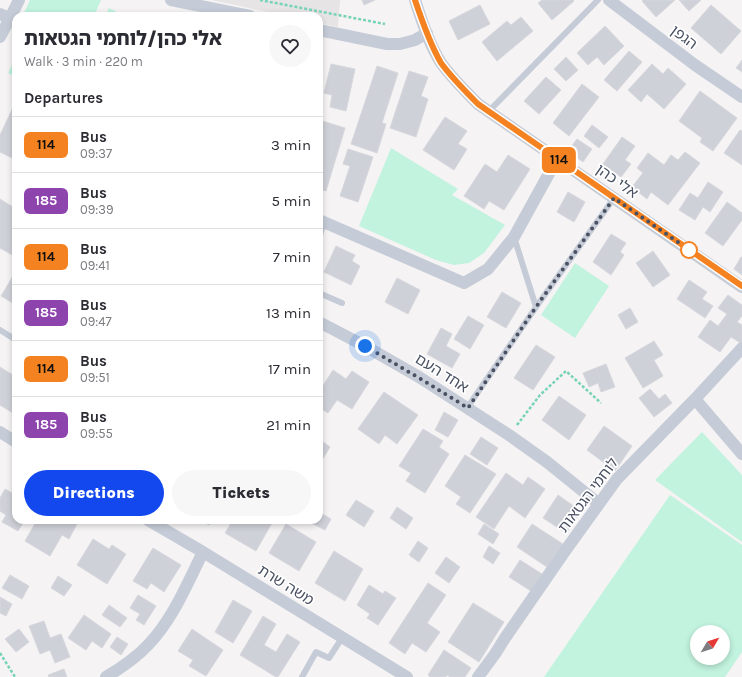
<!DOCTYPE html>
<meta charset="utf-8">
<style>
body{margin:0;font-family:Karla,"Noto Sans Hebrew",sans-serif;background:#f7f7f7;color:#2b2b33;height:100vh;display:flex;flex-direction:column;font-size:15px;white-space:nowrap}
*{box-sizing:border-box;margin:0}
p{font-size:13px;color:#7c7c81}
.icon{flex:none;width:22px;height:22px;fill:none;stroke:currentColor;stroke-width:2;stroke-linecap:round;stroke-linejoin:round}
.map{position:relative;flex:1;overflow:hidden}
.drawer{position:absolute;left:12px;top:12px;width:311px;height:512px;display:flex;flex-direction:column;background:#fff;border-radius:12px;box-shadow:0 2px 6px #0003}
.drawer>*{flex:none}
.badge{padding:0 8px;border-radius:6px;font-size:14px;line-height:26px}
.needle{width:26px;rotate:51deg}
.tools{position:absolute;left:690px;top:625px;display:grid;gap:8px}
.tools a{display:grid;place-items:center;width:40px;height:40px;border-radius:50%;background:#fff;box-shadow:0 2px 6px #0003;font-size:20px}
.you{position:absolute;width:20px;height:20px;margin:-10px;border:3px solid #fff;border-radius:50%;background:#1a73e8;box-shadow:0 0 0 6px #1a73e833}
.map>.badge{position:absolute;translate:-50% -50%;box-shadow:0 0 0 2px #fff}
h2{padding:0 12px;font-size:15px;line-height:36px}
.round{display:grid;place-items:center;flex:none;width:42px;height:42px;border-radius:21px;background:#f7f7f7}
.overview{display:flex;align-items:center;justify-content:space-between;height:68px;padding:0 12px}
h1{font-size:19px;font-weight:800;line-height:30px}
.button{display:flex;gap:8px;margin-top:auto;padding:8px 12px}
.button a{flex:1;height:46px;border-radius:24px;background:#1348ef;color:#fff;font-size:16px;font-weight:800;line-height:46px;text-align:center}
.button a+a{background:#f7f7f7;color:#2b2b33}
ul{padding:0;list-style:none}
li{display:flex;align-items:center;gap:12px;height:56px;padding:0 12px;border-top:1px solid #e1e1e2}
li div{flex:1}
li b{display:block;font-size:15px}
li em{font-style:normal}
li .badge{min-width:44px;font-weight:700;text-align:center}
.map>svg:first-child{display:block}
</style>
<div class="map">
<svg width="742" height="677" viewBox="0 0 742 677">
<rect width="100%" height="100%" fill="#f5f3f3"/>
<path fill="#e6e4e5" d="M212,0H340L338,27L319,23V16H287Z"/>
<path fill="#c1f3de" fill-rule="evenodd" d="M30,0H101L94,16H26L23,15Z
M109,8L125,16H105Z
M16,57V77L8,73Z
M391,148L458,189L452,195L505,225L484,253L469,263L454,265L436,260L359,226Z
M575,263L609,286L575,338L541,315Z
M702,432L742,475V542L655,480Z
M670,495L742,545V652L725,677H544ZM697,632H723V658H697Z"/>
<path fill="#cfd1d8" stroke="#d7d7de" d="M362,0H375L364,5Z
M542,0H573L574,1L552,20L538,3Z
M643,0H675L656,17L642,1Z
M679,0H701L689,11Z
M480,5L490,24L458,40L449,21Z
M711,5L741,31L721,54L691,28Z
M521,17L533,31L497,61L482,42L507,21L511,25Z
M605,26L624,46L604,65L597,57L588,65L577,53Z
M629,51L642,62L617,91L604,80Z
M566,57L578,70L566,81L554,69Z
M742,60V72L736,68Z
M331,64L355,69L346,111L330,107L332,95L324,93Z
M652,64L663,74L668,68L686,84L664,109L647,94L641,102L628,90Z
M377,66L398,73L382,123L386,124L377,153L351,144Z
M409,71L428,77L421,96L428,99L416,137L390,128Z
M546,77L561,90L539,114L524,101Z
M582,84L599,97L569,136L553,123Z
M700,91L737,118L713,151L700,142L702,138L679,121Z
M16,101V160L0,152V135Z
M445,117L467,131L458,144L467,149L454,170L423,150Z
M319,120L345,128L326,191L319,189Z
M592,125L608,137L599,148L584,136Z
M740,130L742,131V165L724,153Z
M622,137L635,146L625,160L631,164L621,177L603,164Z
M577,139L592,149L583,162L568,151Z
M348,149L373,157L358,202L340,196L350,166L343,164Z
M685,152L700,163L668,205L651,192L647,199L632,187L643,173L637,168L648,153L664,165L671,155L678,160Z
M508,155L530,169L504,210L489,201L484,209L464,196L485,164L497,172Z
M708,182L723,192L710,212L703,207L695,220L679,210L690,193L698,198Z
M568,192L585,202L574,222L557,212Z
M0,199L16,209V252L14,256L0,248Z
M727,202L742,213V220L723,246L705,233Z
M611,234L626,243L620,252L624,255L611,275L593,262Z
M336,246L355,255L352,261L360,266L351,285L324,272Z
M653,251L670,275L653,287L636,263Z
M741,257H742V275L734,269Z
M16,271V305L1,296Z
M397,278L420,290L408,314L385,302Z
M689,280L707,292L702,299L713,306L705,318L677,299Z
M502,292L521,303L506,328L487,317Z
M728,295L742,305V316L737,322L742,325V344L731,337L720,352L698,337L710,320L718,326L727,314L718,308Z
M630,308L638,322L626,329L618,315Z
M468,316L484,325L470,349L454,339Z
M441,328L452,334L446,346L460,354L452,368L427,354Z
M654,341L663,355L654,360L663,376L643,388L625,358Z
M536,345L555,357L533,390L514,378Z
M606,364L615,387L601,392L598,383L589,387L583,373Z
M0,367L16,377V415L0,405Z
M333,370L346,379L352,371L369,382L352,409L337,400L328,413L319,407V392Z
M650,389L659,399L665,394L672,403L654,417L639,398Z
M384,392L418,415L397,444L385,435L379,444L358,429Z
M559,396L586,415L569,440L542,420Z
M444,412L458,420L448,437L435,430Z
M604,426L632,446L615,471L587,450Z
M423,429L443,441L439,447L449,454L425,493L406,481L411,473L399,466Z
M481,437L498,448L487,465L470,454Z
M319,439L330,447L319,465Z
M465,455L496,474L470,513L456,504L461,497L445,486Z
M506,473L523,485L528,477L545,489L525,518L509,506L494,529L476,517Z
M5,489L16,495V520H25L18,531L2,522L6,515L0,511V498Z
M558,495L581,511L566,533L543,518Z
M356,500L374,511L364,527L346,515Z
M397,507L413,518L406,529L390,518Z
M319,512L331,519L325,530L309,522L310,520H319Z
M37,520H79L69,539L62,535L50,556L25,541Z
M201,520H212L209,525Z
M233,520H272L273,521L256,551L225,533Z
M286,524L316,542L299,571L269,553Z
M484,524L499,534L493,544L478,534Z
M532,524L563,544L547,567L517,547Z
M93,539L109,549L112,545L126,554L107,584L77,565Z
M418,541L428,548L419,562L409,555Z
M489,546L500,553L493,564L483,557Z
M153,548L181,565L164,592L151,583L147,589L133,581Z
M334,551L363,569L345,601L315,583Z
M446,557L460,567L449,583L435,573Z
M520,560L542,574L531,591L509,577Z
M10,575L29,586L22,599L2,588Z
M58,576L72,585L64,596L51,588Z
M428,583L446,595L427,623L440,632L426,652L412,643L405,654L389,643Z
M369,585L383,594L385,591L396,598L378,625L367,618L370,614L357,605Z
M138,595L156,606L144,625L136,620L140,614L130,608Z
M0,597L12,604L6,616L0,613Z
M233,600L252,611L233,643L215,632Z
M473,603L504,622L479,662L448,642Z
M109,605L127,618L120,627L102,615Z
M84,615L111,634L102,648L92,641L86,650L68,638Z
M263,616L276,624L264,645L276,652L287,634L300,642L278,677H276L240,655Z
M44,621L50,638L61,634L70,657L55,663L50,650L40,654L29,626Z
M19,629L29,642L16,652L5,639Z
M192,629L223,650L206,676L189,666L193,660L178,651Z
M117,637L128,644L121,655L110,647Z
M444,650L471,668L465,677H450L447,675L446,677H430L428,675Z
M64,669L67,677H49L48,675Z"/>
<g fill="none" stroke-linecap="round" stroke-linejoin="round">
<path stroke="#77d3b8" stroke-width="2.5" stroke-dasharray="3 2" stroke-linecap="butt" d="M260,0L385,24
M517,425L540,395L566,371L601,403
M0,653L15,677"/>
<path stroke="#c6ccd7" stroke-width="6" d="M489,111L598,0
M514,237L536,307
M319,238L324,222
M319,293L342,303
M0,330L16,340
M467,408L536,307L614,198
M302,677L316,652L329,658L342,638"/>
<path stroke="#c6ccd7" stroke-width="12" d="M171,0L250,16
M415,0C422,21 429,44 441,63C452,78 465,91 478,104L742,287
M609,0L695,65L742,97
M0,14L10,18L0,37
M10,18L19,0
M319,30L387,44H400L415,40L427,33
M319,220L464,283L488,269L514,237L557,159
M319,322L365,346L419,377L509,435L547,462L599,504
M695,399L742,454
M0,432L16,442
M148,520L203,552L407,677
M106,677C121,668 136,658 148,645C173,619 187,584 203,552
M478,677L495,654L505,638L565,551L617,479L695,399L742,348"/>
</g>
<g fill="none" stroke-linecap="round" stroke-linejoin="round">
<g stroke="#fff" stroke-width="9">
<path id="line" d="M415,0C422,21 430,44 441,63C452,78 465,91 478,104L742,286"/>
</g>
<use href="#line" stroke="#f58220" stroke-width="6"/>
<path stroke="#495162" stroke-width="4" stroke-dasharray="0 7.2" d="M365,346L419,378L468,408L536,307L614,198L691,251L689,250"/>
</g>
<circle fill="#fff" stroke="#f58220" stroke-width="2" cx="689" cy="250" r="8"/>
<g text-anchor="middle" stroke-width="3.5" stroke-linejoin="round" paint-order="stroke">
<g font-size="15" fill="#495162" stroke="#fff">
<text transform="translate(684 37) rotate(37)" y="5">הגפן</text>
<text transform="translate(617 181) rotate(35)" y="5">אלי כהן</text>
<text transform="translate(442 373) rotate(32)" y="5">אחד העם</text>
<text transform="translate(588 495) rotate(-53)" y="5">לוחמי הגטאות</text>
<text transform="translate(286 585) rotate(32)" y="5">משה שרת</text>
</g>
</g>
</svg>
<div class="tools">
<a><svg class="needle" viewBox="-14 -14 28 28"><path d="M0-13l5 13h-10z" fill="#e53935"/><path d="M0 13l5-13h-10z" fill="#7c7c81"/></svg></a>
</div>
<div class="you" style="left:365px;top:346px"></div>
<b class="badge" style="left:559px;top:160px;background:#f58220;color:#111">114</b>
<section class="drawer">
<div class="overview"><div><h1>אלי כהן/לוחמי הגטאות</h1><p>Walk · 3 min · 220 m</p></div><a class="round"><svg class="icon" aria-label="heart" viewBox="0 0 24 24"><path d="M12 20l-8-8c-3-5 5-10 8-4 3-6 11-1 8 4z"/></svg></a></div>
<h2>Departures</h2>
<ul>
<li><span class="badge" style="background:#f58220;color:#111">114</span><div><b>Bus</b><p>09:37</p></div><em>3 min</em></li>
<li><span class="badge" style="background:#8e44ad;color:#fff">185</span><div><b>Bus</b><p>09:39</p></div><em>5 min</em></li>
<li><span class="badge" style="background:#f58220;color:#111">114</span><div><b>Bus</b><p>09:41</p></div><em>7 min</em></li>
<li><span class="badge" style="background:#8e44ad;color:#fff">185</span><div><b>Bus</b><p>09:47</p></div><em>13 min</em></li>
<li><span class="badge" style="background:#f58220;color:#111">114</span><div><b>Bus</b><p>09:51</p></div><em>17 min</em></li>
<li><span class="badge" style="background:#8e44ad;color:#fff">185</span><div><b>Bus</b><p>09:55</p></div><em>21 min</em></li>
</ul>
<div class="button"><a>Directions</a><a>Tickets</a></div>
</section>
</div>
